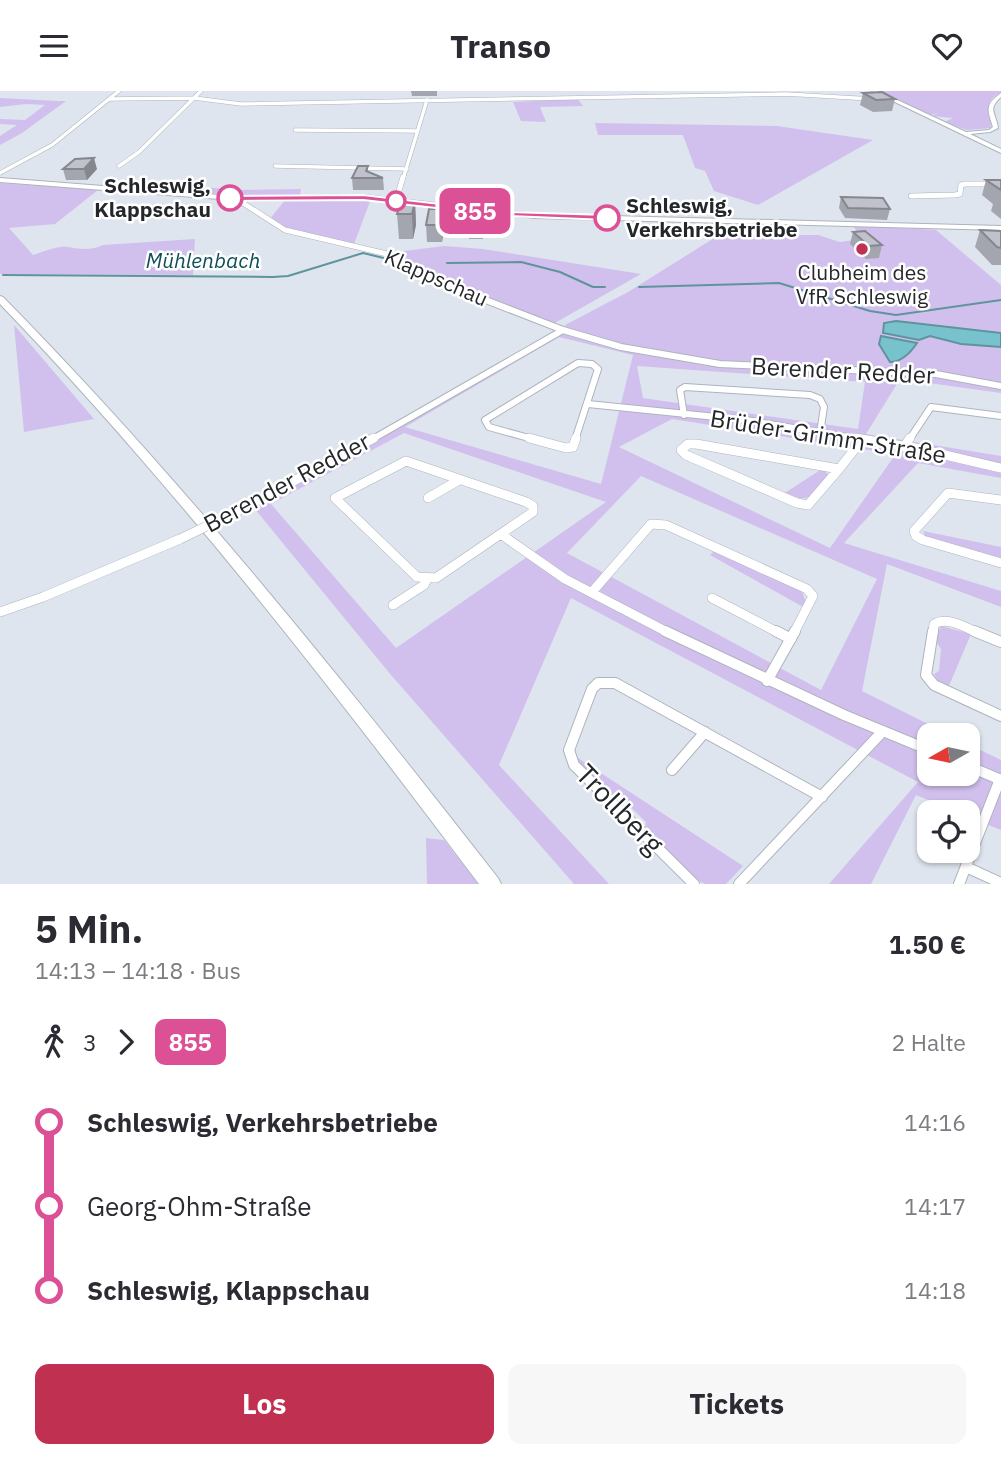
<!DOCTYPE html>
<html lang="de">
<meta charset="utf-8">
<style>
body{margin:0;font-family:"IBM Plex Sans",sans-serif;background:#f7f7f7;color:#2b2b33;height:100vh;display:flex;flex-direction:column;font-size:26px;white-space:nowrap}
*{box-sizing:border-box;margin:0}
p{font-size:23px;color:#7c7c81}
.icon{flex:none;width:38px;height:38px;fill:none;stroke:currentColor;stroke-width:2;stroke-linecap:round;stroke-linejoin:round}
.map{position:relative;height:793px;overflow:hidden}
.drawer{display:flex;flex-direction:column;background:#fff;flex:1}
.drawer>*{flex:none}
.badge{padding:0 14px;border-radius:10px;font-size:24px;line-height:46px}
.needle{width:46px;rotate:261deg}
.controls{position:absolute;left:917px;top:632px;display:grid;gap:14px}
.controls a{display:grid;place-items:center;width:63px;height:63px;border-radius:14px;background:#fff;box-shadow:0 2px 5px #0004;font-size:35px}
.map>.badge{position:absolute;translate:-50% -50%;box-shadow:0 0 0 4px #fff}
.legs{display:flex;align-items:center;gap:10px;height:77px;padding:0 35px;font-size:23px}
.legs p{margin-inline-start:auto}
.overview{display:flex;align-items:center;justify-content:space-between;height:119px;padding:0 35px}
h1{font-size:38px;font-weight:700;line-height:52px}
.button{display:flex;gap:14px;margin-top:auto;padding:14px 35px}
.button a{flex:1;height:80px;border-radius:14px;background:#c03050;color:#fff;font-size:28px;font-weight:700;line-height:80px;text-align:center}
.button a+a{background:#f7f7f7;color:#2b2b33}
ul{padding:0 35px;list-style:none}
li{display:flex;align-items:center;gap:24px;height:84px;font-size:26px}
li i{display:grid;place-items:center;width:10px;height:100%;margin:0 9px;background:currentColor}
li i::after{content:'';width:18px;height:18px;margin:-9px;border:5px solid;border-radius:50%;background:#fff}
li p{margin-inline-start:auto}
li:first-child i{background:linear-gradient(#0000 50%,currentColor 0)}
li:last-child i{background:linear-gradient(currentColor 50%,#0000 0)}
header{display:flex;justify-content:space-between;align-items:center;height:91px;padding:0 35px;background:#fff;font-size:32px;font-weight:700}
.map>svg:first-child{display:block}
</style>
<header><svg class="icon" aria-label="menu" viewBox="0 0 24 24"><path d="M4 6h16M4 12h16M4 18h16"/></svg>Transo<svg class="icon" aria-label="heart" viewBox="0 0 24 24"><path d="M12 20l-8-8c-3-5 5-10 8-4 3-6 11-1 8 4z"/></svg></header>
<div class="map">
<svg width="1001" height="793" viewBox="0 0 1001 793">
<rect width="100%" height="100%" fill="#dee5ee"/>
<path fill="#d1c0ed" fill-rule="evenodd" d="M880,0H1001V1C982,12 991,20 991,37L967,39L944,31L953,27L932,25L938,22L930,24Z
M0,7L58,10H66L22,42L0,54V45L17,34L0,33V28L25,29L45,14L26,13L0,16Z
M578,8L583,15L540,16L546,31L521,30L513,11Z
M595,32L777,35L873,49L758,114L714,100L705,80L695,77L683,44H598Z
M0,92L98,99L55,133L9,137L33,164C42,161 58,154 68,156C82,158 89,160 103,154L195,148L193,184L0,183Z
M167,93L237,99L301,98L300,104L248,105L161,98Z
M341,107L371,108L354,153L288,138L269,129L285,109Z
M853,134L936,139L1001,194V292L932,281L725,272L644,260L566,237L565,234L628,201L719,144H818L840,151L861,148Z
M444,155L483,158L641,183L553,233L469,201L389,162Z
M14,234L94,328L24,341Z
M564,243L619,258L717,275L925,285L1001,297V302L900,288L866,343L1001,365V387L918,372L844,452L1001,500V516L887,473L862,600L950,644H929V682H968V653L1001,669V739L968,726V721H957L916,704L871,793H829L918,691L571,507L499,674L609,793H574L391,584L254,417L397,338L552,246ZM559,246L633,264L601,393L405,336ZM637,275L865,291L858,338L643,307ZM672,328L895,363V364L830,457L619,356ZM404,342L606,411L396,557L271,413ZM641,385L877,488L821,599L567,462Z
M822,378L829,384C811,407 813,412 783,403Z
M923,440L1001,456V470L925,445Z
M715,459L761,483H769L801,498L806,511L803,516L710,464Z
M941,535L971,543L948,597L940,593L934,583L939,580L941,558L935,549Z
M575,665L743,775L726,793H705L697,789L645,738L646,731L619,705H611L575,668Z
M426,747L444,749L478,793H427Z"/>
<path fill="#78c2ce" stroke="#5f949d" stroke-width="2" d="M896,230L1001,242V256L961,253L930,245L919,249L883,242L884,232Z
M881,245L917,252C911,261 902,271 890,271L879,253Z"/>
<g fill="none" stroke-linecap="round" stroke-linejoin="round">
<path stroke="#5f949d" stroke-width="2" d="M447,172L521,171L560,181L593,196H605
M3,184L273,186L288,185L363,162L400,171
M639,196L779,192L870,220L896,224L1001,209"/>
<g stroke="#adb4bc" stroke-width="4.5">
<path id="minor-far4" d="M109,8L194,7L241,13L786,3L872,8
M295,39L418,40
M119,75L139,61L201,0
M275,75L407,78
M0,82L52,54L119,0
M403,88L427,9"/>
</g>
<g stroke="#adb4bc" stroke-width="6">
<path id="minor-far3" d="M911,105L955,104L960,103L961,94L965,93H1001
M245,108L243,112L285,139L387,163L464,201
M396,110L403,86"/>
</g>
<g stroke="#adb4bc" stroke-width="8">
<path id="minor-far2" d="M460,199L563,239L621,256L720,273L936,283L1001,295
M588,313L746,329L865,349
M684,324L680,299L685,296L810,304L820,308L824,316L820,342
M371,349L563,239
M536,349L489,336L485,329L578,272L592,273L598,278L575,349
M909,349L931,316L1001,325"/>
</g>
<g stroke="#adb4bc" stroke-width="10">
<path id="minor-far1" d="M529,347L566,357L573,356L576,347
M855,347L915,357L1001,377
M688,353H696L839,378L808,414L797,412L686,364L681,359Z
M904,356L910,347
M406,370L526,411L533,415V421L436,487L417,486L335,407Z
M839,378L862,349
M428,407L459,389
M1001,409L948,402L914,440L916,445L923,449L1001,472
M236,421L374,347
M502,444L565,488L669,542
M592,501L651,433L666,434L807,498L813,505L794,542
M712,507L779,542
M393,514L424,494L427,488
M0,521L43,506L180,448
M933,542L934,533C947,525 965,536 978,542"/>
</g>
<g stroke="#adb4bc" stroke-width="12">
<path id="minor" d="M665,540L844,624L929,659
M776,540L791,548
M933,540L926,584L934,594L1001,625
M974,540L1001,551
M767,590L795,540
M968,675L1001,689
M672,679L705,641
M966,776L1001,792
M694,793L574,674L569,659L592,598L598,592H615L822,706
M739,793L883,640
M959,793L1000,688"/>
</g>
<g stroke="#adb4bc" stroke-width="2">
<path id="tertiary" d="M872,0H878L966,41L989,39L993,36C987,18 985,14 1001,2V6C987,19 996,21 998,37L990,41L970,43L1001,58V62Z
M0,87L245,106L364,104L535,123L1001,135V139L535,127L364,108L245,110L0,91Z"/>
</g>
<g stroke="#adb4bc" stroke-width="2">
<path id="primary" d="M0,205L3,206C181,387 342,587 498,787L501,793H479C329,593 174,394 0,213Z"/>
</g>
<use href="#minor-far4" stroke="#fff" stroke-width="3.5"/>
<use href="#minor-far3" stroke="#fff" stroke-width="5"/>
<use href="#minor-far2" stroke="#fff" stroke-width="6"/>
<use href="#minor-far1" stroke="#fff" stroke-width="9"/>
<use href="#minor" stroke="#fff" stroke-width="10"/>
<use href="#tertiary" fill="#fff" fill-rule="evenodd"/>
<use href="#primary" fill="#fff" fill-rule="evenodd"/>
<g stroke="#adb4bc" stroke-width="10" stroke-linecap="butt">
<path id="minor-bridge" d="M180,448L236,421"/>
</g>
<use href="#minor-bridge" stroke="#fff" stroke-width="9"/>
</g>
<path fill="#a4a6af" d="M411,0H437V5H412Z
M863,2L895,8L892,20L873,21L860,14Z
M368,75V81L383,87L384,99H353L352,87Z
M63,78H97L87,89H66Z
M986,89H1001V128L991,120L993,113L982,104Z
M841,106L890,118L887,129L845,127L839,117Z
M415,110L416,134L413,148H399L397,123Z
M483,119V148H469L468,131Z
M426,134L444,135L442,151H427Z
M980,139L1001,140V174H992L975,156Z
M853,141L882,154L879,167L866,168L850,153Z"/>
<path fill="#86878e" d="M94,67L97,78L87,89L84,78Z
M415,110L416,134L413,148L412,123Z
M444,118V135L442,151L441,134Z"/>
<path fill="#bfc1cb" stroke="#86878e" stroke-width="2" d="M882,1L895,8L876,9L863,2Z
M94,67L84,78H63L75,68Z
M358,75H368L366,80L383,87H352Z
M986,89H1001V99Z
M841,106L883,107L890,118L848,117Z
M401,110H415L412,123H397Z
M429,118H444L441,134H426Z
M469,118L483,119V131H468Z
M980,139L1001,140V157L997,156Z
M865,140L882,154L869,155L853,141Z"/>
<path fill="#dc5096" stroke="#fff" stroke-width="2" d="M363,104L509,121L607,124L611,127L607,129L509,125L363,109L230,110L226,107L230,105Z"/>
<g fill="#fff" stroke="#dc5096" stroke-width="3.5">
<circle cx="230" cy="107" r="12"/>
<circle cx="396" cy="110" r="9"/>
<circle cx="607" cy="127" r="12"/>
</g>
<circle fill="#c03050" stroke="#fff" stroke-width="2.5" cx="862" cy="158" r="7"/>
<g text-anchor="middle" stroke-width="5" stroke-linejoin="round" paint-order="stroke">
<g font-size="21" font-weight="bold" fill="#24272a" stroke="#fff" text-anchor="end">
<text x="211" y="102">Schleswig,<tspan x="211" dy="24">Klappschau</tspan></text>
<text x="626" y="122" text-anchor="start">Schleswig,<tspan x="626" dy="24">Verkehrsbetriebe</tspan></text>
</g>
<g font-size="21" font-style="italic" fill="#0d4f58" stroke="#fff">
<text x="203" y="177">Mühlenbach</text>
</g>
<g font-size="21" fill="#24272a" stroke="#fff">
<text x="862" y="189">Clubheim des<tspan x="862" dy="24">VfR Schleswig</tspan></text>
</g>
<g font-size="21" fill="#24272a" stroke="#fff">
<text transform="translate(436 187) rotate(24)" y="7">Klappschau</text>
</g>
<g font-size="24" fill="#24272a" stroke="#fff">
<text transform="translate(843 280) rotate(3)" y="8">Berender Redder</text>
<text transform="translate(828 346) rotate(9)" y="8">Brüder-Grimm-Straße</text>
<text transform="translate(287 392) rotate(-28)" y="8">Berender Redder</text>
</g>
<g font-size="28" fill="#24272a" stroke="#fff">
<text transform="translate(620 718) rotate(46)" y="10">Trollberg</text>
</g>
</g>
</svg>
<div class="controls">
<a><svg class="needle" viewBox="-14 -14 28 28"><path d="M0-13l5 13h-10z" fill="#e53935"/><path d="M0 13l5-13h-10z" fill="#7c7c81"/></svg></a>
<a><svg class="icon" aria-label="locate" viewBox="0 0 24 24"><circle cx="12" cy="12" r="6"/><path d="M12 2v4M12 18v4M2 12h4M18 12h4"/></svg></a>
</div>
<b class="badge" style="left:475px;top:120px;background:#dc5096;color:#fff">855</b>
</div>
<section class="drawer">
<div class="overview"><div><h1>5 Min.</h1><p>14:13 – 14:18 · Bus</p></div><b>1.50 €</b></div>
<div class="legs"><svg class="icon" aria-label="walk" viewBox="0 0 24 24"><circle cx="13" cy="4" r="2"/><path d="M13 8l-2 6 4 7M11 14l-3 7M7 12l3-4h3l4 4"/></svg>3<svg class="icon" aria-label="forward" viewBox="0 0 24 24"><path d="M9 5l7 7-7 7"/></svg><b class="badge" style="background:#dc5096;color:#fff">855</b><p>2 Halte</p></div>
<ul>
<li><i style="color:#dc5096"></i><b>Schleswig, Verkehrsbetriebe</b><p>14:16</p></li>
<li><i style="color:#dc5096"></i><span>Georg-Ohm-Straße</span><p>14:17</p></li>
<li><i style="color:#dc5096"></i><b>Schleswig, Klappschau</b><p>14:18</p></li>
</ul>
<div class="button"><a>Los</a><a>Tickets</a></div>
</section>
